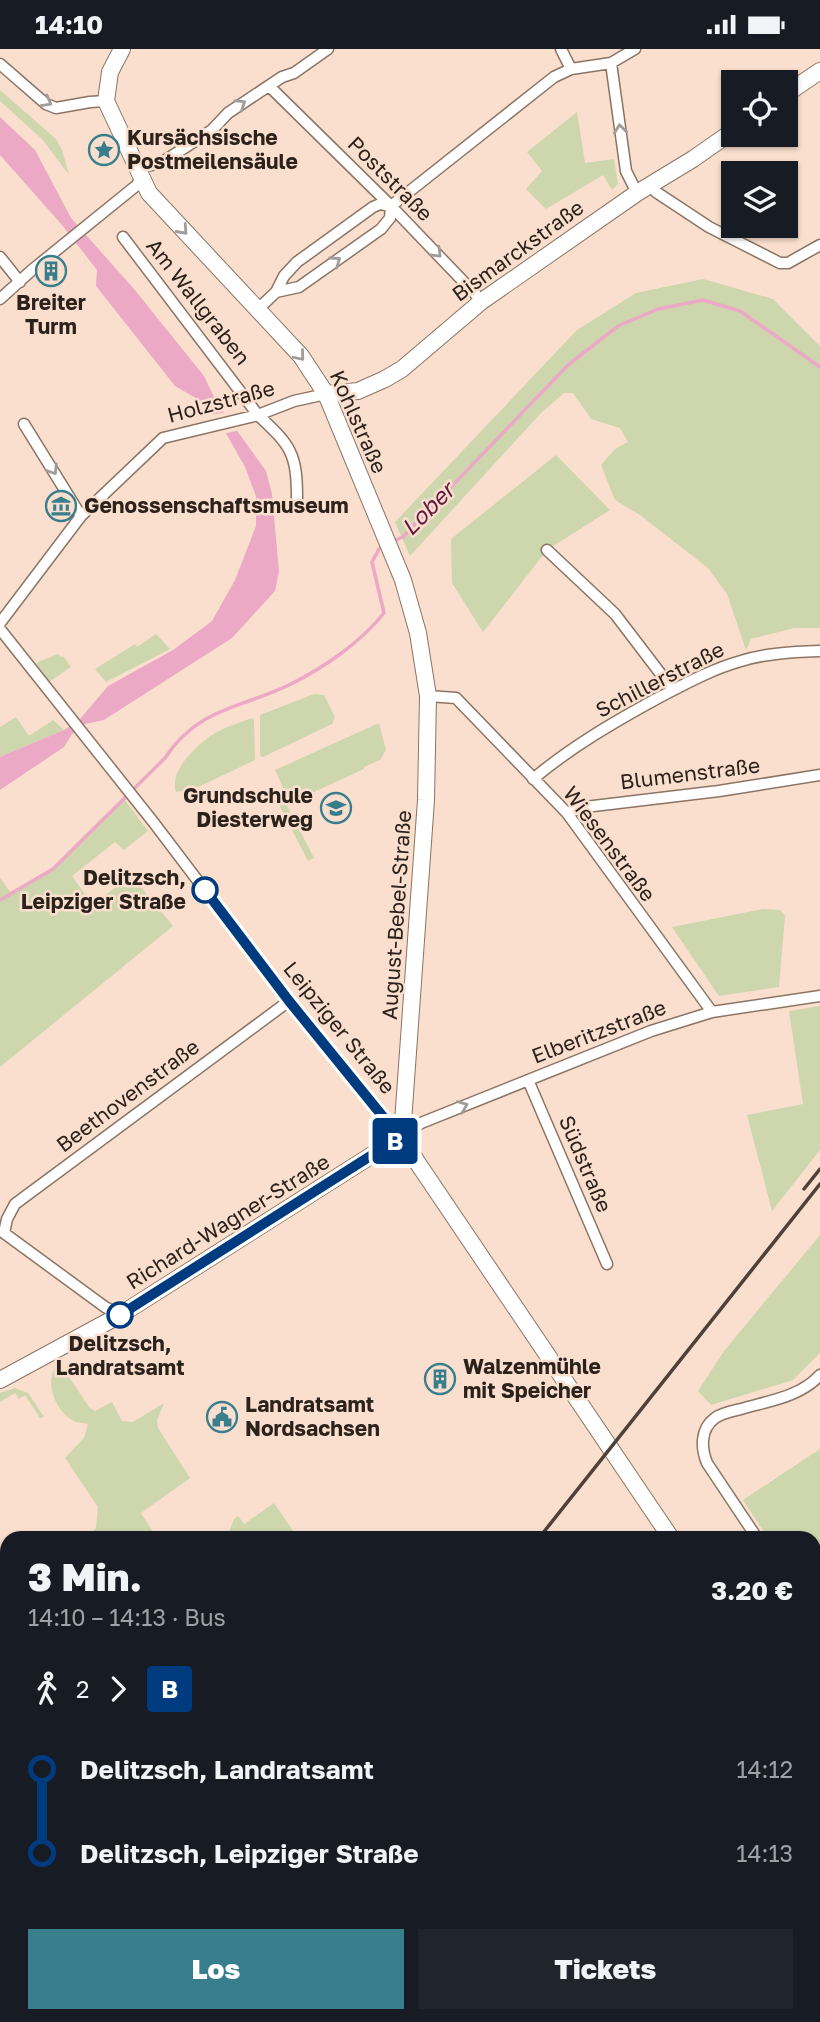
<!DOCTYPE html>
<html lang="de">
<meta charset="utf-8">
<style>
body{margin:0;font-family:"Golos Text",sans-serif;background:#20242c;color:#f1f3f6;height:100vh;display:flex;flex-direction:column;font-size:26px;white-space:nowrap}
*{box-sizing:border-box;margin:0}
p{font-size:23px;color:#9ea1a6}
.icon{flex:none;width:38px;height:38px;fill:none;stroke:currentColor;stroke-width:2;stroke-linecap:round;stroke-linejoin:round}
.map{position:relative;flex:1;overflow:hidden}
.sheet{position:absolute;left:0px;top:1482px;width:821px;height:492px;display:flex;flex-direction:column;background:#171b24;border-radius:21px 21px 0 0;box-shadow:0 2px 5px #0004}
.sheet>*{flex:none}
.badge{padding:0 14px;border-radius:5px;font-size:24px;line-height:46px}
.controls{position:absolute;left:721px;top:21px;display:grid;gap:14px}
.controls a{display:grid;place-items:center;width:77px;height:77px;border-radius:0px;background:#171b24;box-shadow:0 2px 5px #0004;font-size:35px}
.map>.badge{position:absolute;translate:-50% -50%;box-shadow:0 0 0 4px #fff}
.legs{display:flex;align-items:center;gap:10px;height:77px;padding:0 28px;font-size:23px}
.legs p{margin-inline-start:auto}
.head{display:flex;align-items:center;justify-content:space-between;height:119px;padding:0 28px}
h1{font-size:38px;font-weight:800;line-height:52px}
.cta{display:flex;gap:14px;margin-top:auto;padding:14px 28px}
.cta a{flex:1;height:80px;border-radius:0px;background:#397e8c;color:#fff;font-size:28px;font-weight:800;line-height:80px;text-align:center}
.cta a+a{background:#20242c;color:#f1f3f6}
ul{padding:0 28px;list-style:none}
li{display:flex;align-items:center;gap:24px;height:84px;font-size:26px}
li i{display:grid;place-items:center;width:10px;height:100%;margin:0 9px;background:currentColor}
li i::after{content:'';width:18px;height:18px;margin:-9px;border:5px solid;border-radius:50%;background:#171b24}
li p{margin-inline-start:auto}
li:first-child i{background:linear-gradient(#0000 50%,currentColor 0)}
li:last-child i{background:linear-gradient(currentColor 50%,#0000 0)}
.status{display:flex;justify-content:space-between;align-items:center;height:49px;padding:0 35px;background:#171b24;direction:ltr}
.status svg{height:19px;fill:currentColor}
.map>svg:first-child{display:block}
</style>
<div class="status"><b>14:10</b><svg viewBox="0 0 49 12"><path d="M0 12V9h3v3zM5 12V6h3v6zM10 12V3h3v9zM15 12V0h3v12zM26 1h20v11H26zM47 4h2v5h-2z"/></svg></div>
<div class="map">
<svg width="820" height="1973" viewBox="0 0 820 1973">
<rect width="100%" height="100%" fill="#fadfce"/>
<path fill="#cdd6ad" d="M0,41L56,90L62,101L69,126L43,91L0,52Z
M577,63L585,114L614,110L618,135L612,141L603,126L546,160L526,140L542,122L527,103Z
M703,230L773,250L820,297V579H794L751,590L746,601L727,545L708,519L640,466L615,451L601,416L615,400L628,393L620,379L591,370L573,344H564L541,364L410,507L395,473L577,281L636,244Z
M556,406L610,461L547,501L483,583L452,534L451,490Z
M156,585L170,600L106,633L95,620L135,595L137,598Z
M58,605L61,608L63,607L71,618L49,633L36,614Z
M314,645L324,646L335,668L332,675L263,708L260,707V666Z
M16,668L29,687L53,671L64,681L0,708V678Z
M252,669L254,671L255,711L194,740L176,743C168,720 202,690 221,681C231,676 242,673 252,669Z
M379,674L386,701L380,711L364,718V720L290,754L275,721Z
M279,741L314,809L308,812L273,744Z
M124,750L148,782L124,801L115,793L72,827L92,855L132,827L173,877L0,1018V829L11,844L53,820Z
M763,860L780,861L785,867L779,938L719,947L672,878Z
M820,957V1101L772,1162L747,1066L803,1055L789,962Z
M820,1186V1304L793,1331L711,1356L698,1342L724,1302Z
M59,1313L89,1358L95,1362L112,1353L122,1372L133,1373L164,1354L157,1371L158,1379L190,1429L141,1464L157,1489H86L96,1479L98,1458L65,1409L84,1389L88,1375C84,1374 80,1374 76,1373C55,1364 42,1330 59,1313Z
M15,1339L28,1344L44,1368L40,1369L25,1346L19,1350L15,1344L0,1353V1344Z
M820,1400V1567L814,1558V1489H768L743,1451Z
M274,1454L298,1489H227L234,1470L238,1467L244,1475Z"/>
<path fill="#eba9c6" d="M0,68L35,101L71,169L134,240L204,327L217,354L266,422L272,445L279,522L275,542L232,589L104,671L85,675L72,685L64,698L0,741V708L64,681L80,670L108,637L173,601L212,572L235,531L256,477V447L245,418L227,386L206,355L175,337L96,237L97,221L62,176L0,106Z"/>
<path fill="#fadfce" d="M228,363L241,381L222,385L209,366Z"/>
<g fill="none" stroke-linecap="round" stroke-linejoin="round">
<path stroke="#eba9c6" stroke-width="3.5" d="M391,494L404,487L568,316L618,277L658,260L703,251L740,262L820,318
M0,851L53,820L165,709C198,658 243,659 291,635C325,618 361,593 384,564L372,513L379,500L385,497"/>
<g stroke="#8b7464" stroke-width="13">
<path id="street" d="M561,0L571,20
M611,14L626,122L637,144
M0,15L46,55L56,59L90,53L106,52
M269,37L391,157L482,252
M135,111L147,117L161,114L212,81L228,64L282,28L294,24L328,0
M649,135L656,143L709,178L780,214H788L820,196
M123,188L258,366C291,397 297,404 297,450
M0,208L20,233
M276,243L299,238L381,180L390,169L391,157L554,28L571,20L611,14L635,0
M0,250L32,221L137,136L141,128
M258,260L276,243L284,227L297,213L373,158L380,155L391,157
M24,375L81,467
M547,501L615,565L673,641
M0,574L81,467L163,389L258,366L294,352L326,345
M0,580L154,774L289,952L384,1069L402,1087L421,1074L651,982L712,963L820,947
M428,647L456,649L567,764L712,963
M533,730C571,698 614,673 658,649C685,635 712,620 741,612C766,604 794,603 820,602
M567,764L585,758L719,742L820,726
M528,1031L607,1215
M4,1184L7,1170L15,1155L289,952
M4,1184L105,1258L120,1266
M757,1489L707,1414C701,1399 700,1380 715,1369C722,1364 733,1362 741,1360C768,1352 800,1348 820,1326
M814,1574L820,1584"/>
</g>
<g stroke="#8b7464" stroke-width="18">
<path id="secondary" d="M122,0L110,23L106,52L149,144L301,307L326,345L403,531L418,584L428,647L426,751L402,1087
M786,45L820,22
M326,345L358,342L385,330L402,320L482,252L637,144L693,110L733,82
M402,1087L417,1113L671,1489
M0,1331L120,1266L402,1087
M814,1700L820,1709"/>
</g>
<use href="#street" stroke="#fff" stroke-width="10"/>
<use href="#secondary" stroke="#fff" stroke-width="16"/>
<path stroke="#4d4139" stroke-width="3.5" d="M804,1140L820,1120
M539,1489L820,1135
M48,1973L57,1967
M62,1973L71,1967"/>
</g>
<defs><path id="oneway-chevron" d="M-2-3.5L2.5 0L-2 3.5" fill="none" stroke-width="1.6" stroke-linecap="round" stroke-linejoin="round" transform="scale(1.75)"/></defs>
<g stroke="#a09c99">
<use href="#oneway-chevron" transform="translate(47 53) rotate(29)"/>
<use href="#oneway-chevron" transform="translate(241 55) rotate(-34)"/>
<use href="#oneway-chevron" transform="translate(620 80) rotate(-97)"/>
<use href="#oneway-chevron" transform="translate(183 181) rotate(48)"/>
<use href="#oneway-chevron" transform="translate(437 204) rotate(45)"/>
<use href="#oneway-chevron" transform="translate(336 212) rotate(-35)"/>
<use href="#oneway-chevron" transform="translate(300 307) rotate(50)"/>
<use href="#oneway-chevron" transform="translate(53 421) rotate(58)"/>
<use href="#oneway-chevron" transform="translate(463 1057) rotate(-22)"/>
</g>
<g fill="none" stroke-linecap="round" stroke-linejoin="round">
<g stroke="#fff" stroke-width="16">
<path id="line-1" d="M120,1266L402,1087L384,1069L289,952L205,841"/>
</g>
<use href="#line-1" stroke="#003b80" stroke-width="10"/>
</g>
<defs>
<g id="sight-ring" transform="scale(1.575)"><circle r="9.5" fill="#fadfce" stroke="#397e8c" stroke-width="1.5"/><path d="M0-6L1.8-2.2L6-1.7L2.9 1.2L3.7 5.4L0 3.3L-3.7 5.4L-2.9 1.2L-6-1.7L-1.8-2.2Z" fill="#397e8c"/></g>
<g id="building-ring" transform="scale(1.575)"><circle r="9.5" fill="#fadfce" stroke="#397e8c" stroke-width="1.5"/><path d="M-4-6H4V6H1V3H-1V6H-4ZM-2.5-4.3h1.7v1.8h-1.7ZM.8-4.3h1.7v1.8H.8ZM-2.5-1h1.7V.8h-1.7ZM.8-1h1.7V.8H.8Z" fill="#397e8c"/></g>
<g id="museum-ring" transform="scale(1.575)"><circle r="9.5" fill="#fadfce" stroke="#397e8c" stroke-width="1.5"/><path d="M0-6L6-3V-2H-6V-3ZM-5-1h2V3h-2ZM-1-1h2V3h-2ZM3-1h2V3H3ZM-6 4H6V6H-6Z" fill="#397e8c"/></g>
<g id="school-ring" transform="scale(1.575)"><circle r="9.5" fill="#fadfce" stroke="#397e8c" stroke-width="1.5"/><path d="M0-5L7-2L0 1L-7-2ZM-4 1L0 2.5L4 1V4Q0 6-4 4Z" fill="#397e8c"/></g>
<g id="civic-ring" transform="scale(1.575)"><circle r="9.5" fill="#fadfce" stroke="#397e8c" stroke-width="1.5"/><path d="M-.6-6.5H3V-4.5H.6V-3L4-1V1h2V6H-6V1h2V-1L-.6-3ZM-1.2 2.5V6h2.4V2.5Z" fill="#397e8c"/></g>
</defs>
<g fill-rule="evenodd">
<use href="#sight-ring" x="104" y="101"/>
<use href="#building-ring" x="51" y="222"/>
<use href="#museum-ring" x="61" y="457"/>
<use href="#school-ring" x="336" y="759"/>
<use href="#building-ring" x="440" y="1330"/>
<use href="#civic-ring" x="222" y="1368"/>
</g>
<g fill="#fff" stroke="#003b80" stroke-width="3.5">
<circle cx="205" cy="841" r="12"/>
<circle cx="120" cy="1266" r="12"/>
</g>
<g text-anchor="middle" stroke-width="5" stroke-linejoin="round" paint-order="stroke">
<g font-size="21" font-weight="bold" fill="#2c221c" stroke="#fadfce" text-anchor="start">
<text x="127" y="96">Kursächsische<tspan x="127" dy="24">Postmeilensäule</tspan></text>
<text x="51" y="261" text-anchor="middle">Breiter<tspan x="51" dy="24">Turm</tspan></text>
<text x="84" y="464">Genossenschaftsmuseum</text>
<text x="313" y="754" text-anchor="end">Grundschule<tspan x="313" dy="24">Diesterweg</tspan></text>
<text x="463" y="1325">Walzenmühle<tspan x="463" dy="24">mit Speicher</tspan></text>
<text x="245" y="1363">Landratsamt<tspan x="245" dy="24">Nordsachsen</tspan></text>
</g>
<g font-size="21" fill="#2c221c" stroke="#fadfce">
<text transform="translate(390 130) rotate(45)" y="7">Poststraße</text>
<text transform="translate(518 202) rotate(-36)" y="7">Bismarckstraße</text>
<text transform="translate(198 253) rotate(52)" y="7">Am Wallgraben</text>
<text transform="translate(221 353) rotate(-15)" y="7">Holzstraße</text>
<text transform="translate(358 373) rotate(66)" y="7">Kohlstraße</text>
<text transform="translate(660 631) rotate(-27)" y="7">Schillerstraße</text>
<text transform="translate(690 725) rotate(-7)" y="7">Blumenstraße</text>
<text transform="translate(609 795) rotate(53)" y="7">Wiesenstraße</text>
<text transform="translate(397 866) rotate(-86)" y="7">August-Bebel-Straße</text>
<text transform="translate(339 979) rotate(51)" y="7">Leipziger Straße</text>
<text transform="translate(599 983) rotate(-21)" y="7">Elberitzstraße</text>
<text transform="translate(128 1047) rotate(-37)" y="7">Beethovenstraße</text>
<text transform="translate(585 1115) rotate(67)" y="7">Südstraße</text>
<text transform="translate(228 1173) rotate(-32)" y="7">Richard-Wagner-Straße</text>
</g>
<g font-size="21" font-weight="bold" fill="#2c221c" stroke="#fadfce" text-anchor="end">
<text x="186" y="836">Delitzsch,<tspan x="186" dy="24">Leipziger Straße</tspan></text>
<text x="120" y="1302" text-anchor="middle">Delitzsch,<tspan x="120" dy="24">Landratsamt</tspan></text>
</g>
<g font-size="23" font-style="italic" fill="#631941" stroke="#fadfce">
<text transform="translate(428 460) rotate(-45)" y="8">Lober</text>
</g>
</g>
</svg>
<div class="controls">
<a><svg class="icon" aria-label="locate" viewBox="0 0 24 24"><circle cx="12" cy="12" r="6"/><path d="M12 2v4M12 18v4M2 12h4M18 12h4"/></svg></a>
<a><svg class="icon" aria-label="layers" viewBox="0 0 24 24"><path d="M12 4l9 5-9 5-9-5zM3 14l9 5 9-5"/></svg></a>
</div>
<b class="badge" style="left:395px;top:1092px;background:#003b80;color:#fff">B</b>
<section class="sheet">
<div class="head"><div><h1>3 Min.</h1><p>14:10 – 14:13 · Bus</p></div><b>3.20 €</b></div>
<div class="legs"><svg class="icon" aria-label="walk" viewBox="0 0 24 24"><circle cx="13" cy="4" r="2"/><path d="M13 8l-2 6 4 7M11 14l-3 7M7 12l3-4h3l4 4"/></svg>2<svg class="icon" aria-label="forward" viewBox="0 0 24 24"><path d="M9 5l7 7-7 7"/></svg><b class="badge" style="background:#003b80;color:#fff">B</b></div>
<ul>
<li><i style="color:#003b80"></i><b>Delitzsch, Landratsamt</b><p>14:12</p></li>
<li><i style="color:#003b80"></i><b>Delitzsch, Leipziger Straße</b><p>14:13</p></li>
</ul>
<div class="cta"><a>Los</a><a>Tickets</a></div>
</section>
</div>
